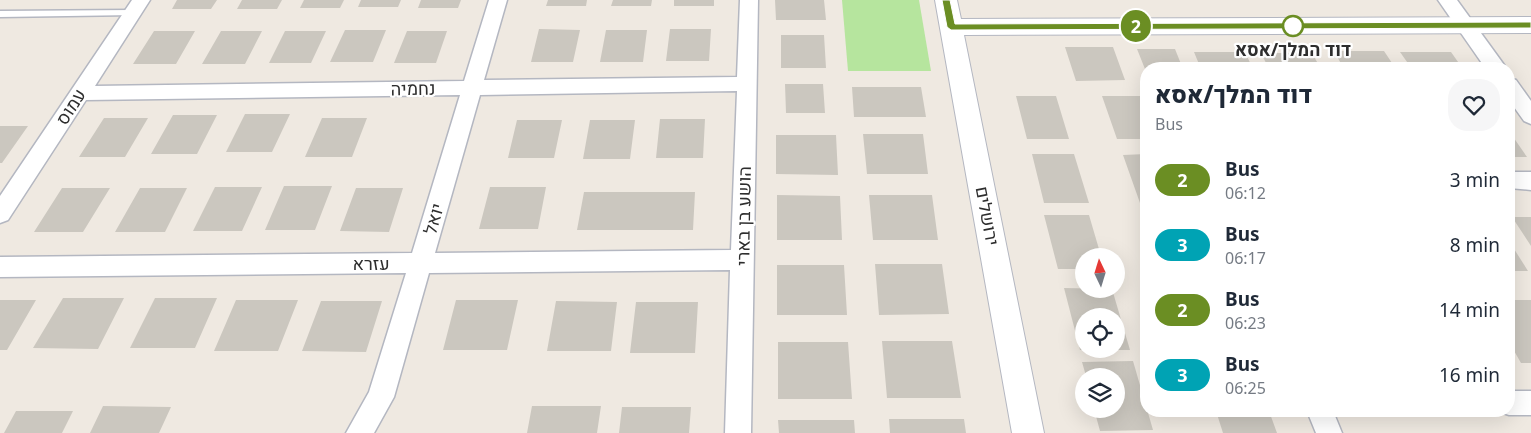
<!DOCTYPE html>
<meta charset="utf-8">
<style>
body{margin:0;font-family:"Noto Sans",Heebo,sans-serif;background:#f6f6f7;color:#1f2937;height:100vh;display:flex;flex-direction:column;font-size:19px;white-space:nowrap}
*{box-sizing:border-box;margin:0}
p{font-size:16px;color:#747a83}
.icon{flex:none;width:28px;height:28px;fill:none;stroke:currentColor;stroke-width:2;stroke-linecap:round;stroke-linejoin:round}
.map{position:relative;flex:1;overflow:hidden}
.panel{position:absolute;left:1140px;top:62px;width:375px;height:355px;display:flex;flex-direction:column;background:#fff;border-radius:20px;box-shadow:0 5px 20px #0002}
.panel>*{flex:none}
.badge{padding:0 10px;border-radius:16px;font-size:18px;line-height:32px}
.needle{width:32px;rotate:356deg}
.buttons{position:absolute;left:1075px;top:248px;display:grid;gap:10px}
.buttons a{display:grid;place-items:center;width:50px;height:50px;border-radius:50%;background:#fff;box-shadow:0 5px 20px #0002;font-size:25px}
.map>.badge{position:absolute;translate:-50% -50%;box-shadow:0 0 0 2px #fff}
.round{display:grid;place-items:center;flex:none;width:52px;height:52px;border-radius:20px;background:#f6f6f7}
.summary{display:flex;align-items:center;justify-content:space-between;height:85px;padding:0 15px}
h1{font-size:24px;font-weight:800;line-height:38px}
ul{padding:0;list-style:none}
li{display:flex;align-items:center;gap:15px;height:65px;padding:0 15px}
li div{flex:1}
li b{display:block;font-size:19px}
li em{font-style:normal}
li .badge{min-width:55px;font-weight:700;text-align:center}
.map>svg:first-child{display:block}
</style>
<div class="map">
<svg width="1531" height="433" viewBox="0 0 1531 433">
<rect width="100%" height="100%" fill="#efe9e1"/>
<path fill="#b6e59e" d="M842,0H919L931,71H848Z"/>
<path fill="#cbc7bf" d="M177,0H217L211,9H172Z
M242,0H282L277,9H237Z
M304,0H344L340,8H300Z
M361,0H401L398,7H358Z
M421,0H461L458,8H418Z
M548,0H587L586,6H546Z
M613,0H652L651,6H611Z
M674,0H714V6H674Z
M775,0H824L826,20H776Z
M539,29L580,30L573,62H531Z
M670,29H711L709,61H666Z
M345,30H386L373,62H330Z
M606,30H647L643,62H600Z
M154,31H195L176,64H133Z
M221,31H262L245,64H202Z
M285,31H326L311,63H269Z
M407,31H447L436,63H394Z
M781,35H824L826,68H781Z
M1065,47H1113L1125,80L1076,81Z
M1137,49H1175L1183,69H1145Z
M1334,51H1384L1396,69H1344Z
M1194,52H1245L1253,69H1201Z
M1400,52H1451L1463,69H1412Z
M1261,53H1312L1321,69H1269Z
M785,84H823L825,113H786Z
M852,87H921L926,117H854Z
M1016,96H1056L1069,139H1027Z
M1102,96H1143L1146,105V139H1117Z
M245,114H290L272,152H226Z
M173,115H217L197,154H151Z
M104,118H148L125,157H79Z
M322,118H367L352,157H305Z
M660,119H705L703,158H656Z
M517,120H562L554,158H508Z
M590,120H635L630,159H583Z
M0,126H28L2,163H0Z
M1509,131L1527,157H1509Z
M863,134H923L928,174H867Z
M776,135H836L838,175L776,174Z
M1032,154H1074L1089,203H1044Z
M1146,154V203H1140L1123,155Z
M284,186H332L315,230H265Z
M215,187H262L242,231H193Z
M490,187H546L538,229H479Z
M62,188H110L83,232H34Z
M140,188H187L165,232H115Z
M356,188H403L389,232L340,231Z
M584,192H695L693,230H577Z
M777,195L840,196L842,240H777Z
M869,195H932L938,240H873Z
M1044,215H1089L1101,256H1084V269H1058Z
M1512,217H1531V246Z
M1509,241L1528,271H1509Z
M875,264H942L949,314L879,315Z
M777,265H844L847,315H777Z
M1064,288L1112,289L1130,350H1116V316H1084V350H1080Z
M63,298H124L98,349L33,348Z
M155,298H217L195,348H130Z
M0,300H36L7,350H0Z
M236,300H298L278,351H214Z
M456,300H518L507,350H443Z
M1509,300H1531V363H1521L1509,342Z
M321,301H382L366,352L302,351Z
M556,301L617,302L611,351H547Z
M636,302H698L695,353H630Z
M882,341H952L961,398H887Z
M778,342H848L852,399H778Z
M1133,361L1153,430L1100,431L1094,409H1116V376H1086L1082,362Z
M103,406L171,407L159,433H90Z
M532,406H601L597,433H527Z
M622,407H691L689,433H619Z
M16,411H73L62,433H4Z
M1216,411H1269L1277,433H1223Z
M889,419H964L966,433H890Z
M778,420H854L855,433H779Z"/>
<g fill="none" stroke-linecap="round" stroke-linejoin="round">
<g stroke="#b4b7c1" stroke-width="3">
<path id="service" d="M132,10L137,13L135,15L0,17V11Z"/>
</g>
<g stroke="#b4b7c1" stroke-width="3">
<path id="minor" d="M132,0H150L95,86L464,81L489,0H507L484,80L737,77L740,0H758L751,433H725L730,270L429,273L394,397L374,433H346L369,392L406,273L0,277V257L412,253L460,95L86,100L8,220L0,223V196ZM737,91L731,250L435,253L480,95Z
M1438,0H1457L1507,69H1486Z
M1509,78L1516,80L1531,101V124L1524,121L1509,100Z
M1509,172H1531V190L1509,188Z
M1509,391H1531V415H1509L1500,412L1509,411Z
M1307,411H1333L1342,433H1316Z"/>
</g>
<g stroke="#b4b7c1" stroke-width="2">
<path id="tertiary" d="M935,0H957L961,19L1531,17V33L964,35L1044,433H1012Z"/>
</g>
<use href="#service" fill="#fff" fill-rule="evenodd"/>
<use href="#minor" fill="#fff" fill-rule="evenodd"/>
<use href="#tertiary" fill="#fff" fill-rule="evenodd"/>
</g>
<path fill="#6b8e23" stroke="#fff" d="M942,0H950L955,24L1531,22V28L951,30L947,27Z"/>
<circle fill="#fff" stroke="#6b8e23" stroke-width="2.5" cx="1293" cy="26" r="10"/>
<g text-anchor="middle" stroke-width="4.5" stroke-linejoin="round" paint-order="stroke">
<g font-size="18" font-weight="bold" fill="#2e2e2e" stroke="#fff">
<text x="1293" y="56">דוד המלך/אסא</text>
</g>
<g font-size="18" fill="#2e2e2e" stroke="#fff">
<text transform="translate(413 89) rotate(-1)" y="6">נחמיה</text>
<text transform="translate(71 107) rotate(-57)" y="6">עמוס</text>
<text transform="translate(744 216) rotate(-89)" y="6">הושע בן בארי</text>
<text transform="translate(987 216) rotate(79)" y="6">ירושלים</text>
<text transform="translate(434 219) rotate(-74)" y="6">יואל</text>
<text x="371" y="270">עזרא</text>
</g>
</g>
</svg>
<div class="buttons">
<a><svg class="needle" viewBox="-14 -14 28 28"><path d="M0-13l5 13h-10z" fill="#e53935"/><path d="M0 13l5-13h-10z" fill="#747a83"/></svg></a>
<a><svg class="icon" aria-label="locate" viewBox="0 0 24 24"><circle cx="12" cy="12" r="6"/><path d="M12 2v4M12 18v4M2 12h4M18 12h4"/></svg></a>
<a><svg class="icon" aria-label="layers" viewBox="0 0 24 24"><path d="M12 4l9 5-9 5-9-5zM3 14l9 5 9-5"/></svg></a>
</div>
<b class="badge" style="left:1136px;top:26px;background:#6b8e23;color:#fff">2</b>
<section class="panel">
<div class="summary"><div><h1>דוד המלך/אסא</h1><p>Bus</p></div><a class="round"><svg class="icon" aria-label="heart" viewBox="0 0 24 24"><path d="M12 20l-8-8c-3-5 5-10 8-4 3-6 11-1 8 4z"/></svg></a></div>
<ul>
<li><span class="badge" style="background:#6b8e23;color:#fff">2</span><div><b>Bus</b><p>06:12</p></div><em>3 min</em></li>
<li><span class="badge" style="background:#00a3b4;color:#fff">3</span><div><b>Bus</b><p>06:17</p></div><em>8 min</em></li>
<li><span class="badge" style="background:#6b8e23;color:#fff">2</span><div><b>Bus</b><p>06:23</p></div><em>14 min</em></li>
<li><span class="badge" style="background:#00a3b4;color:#fff">3</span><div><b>Bus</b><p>06:25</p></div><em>16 min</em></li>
</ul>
</section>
</div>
